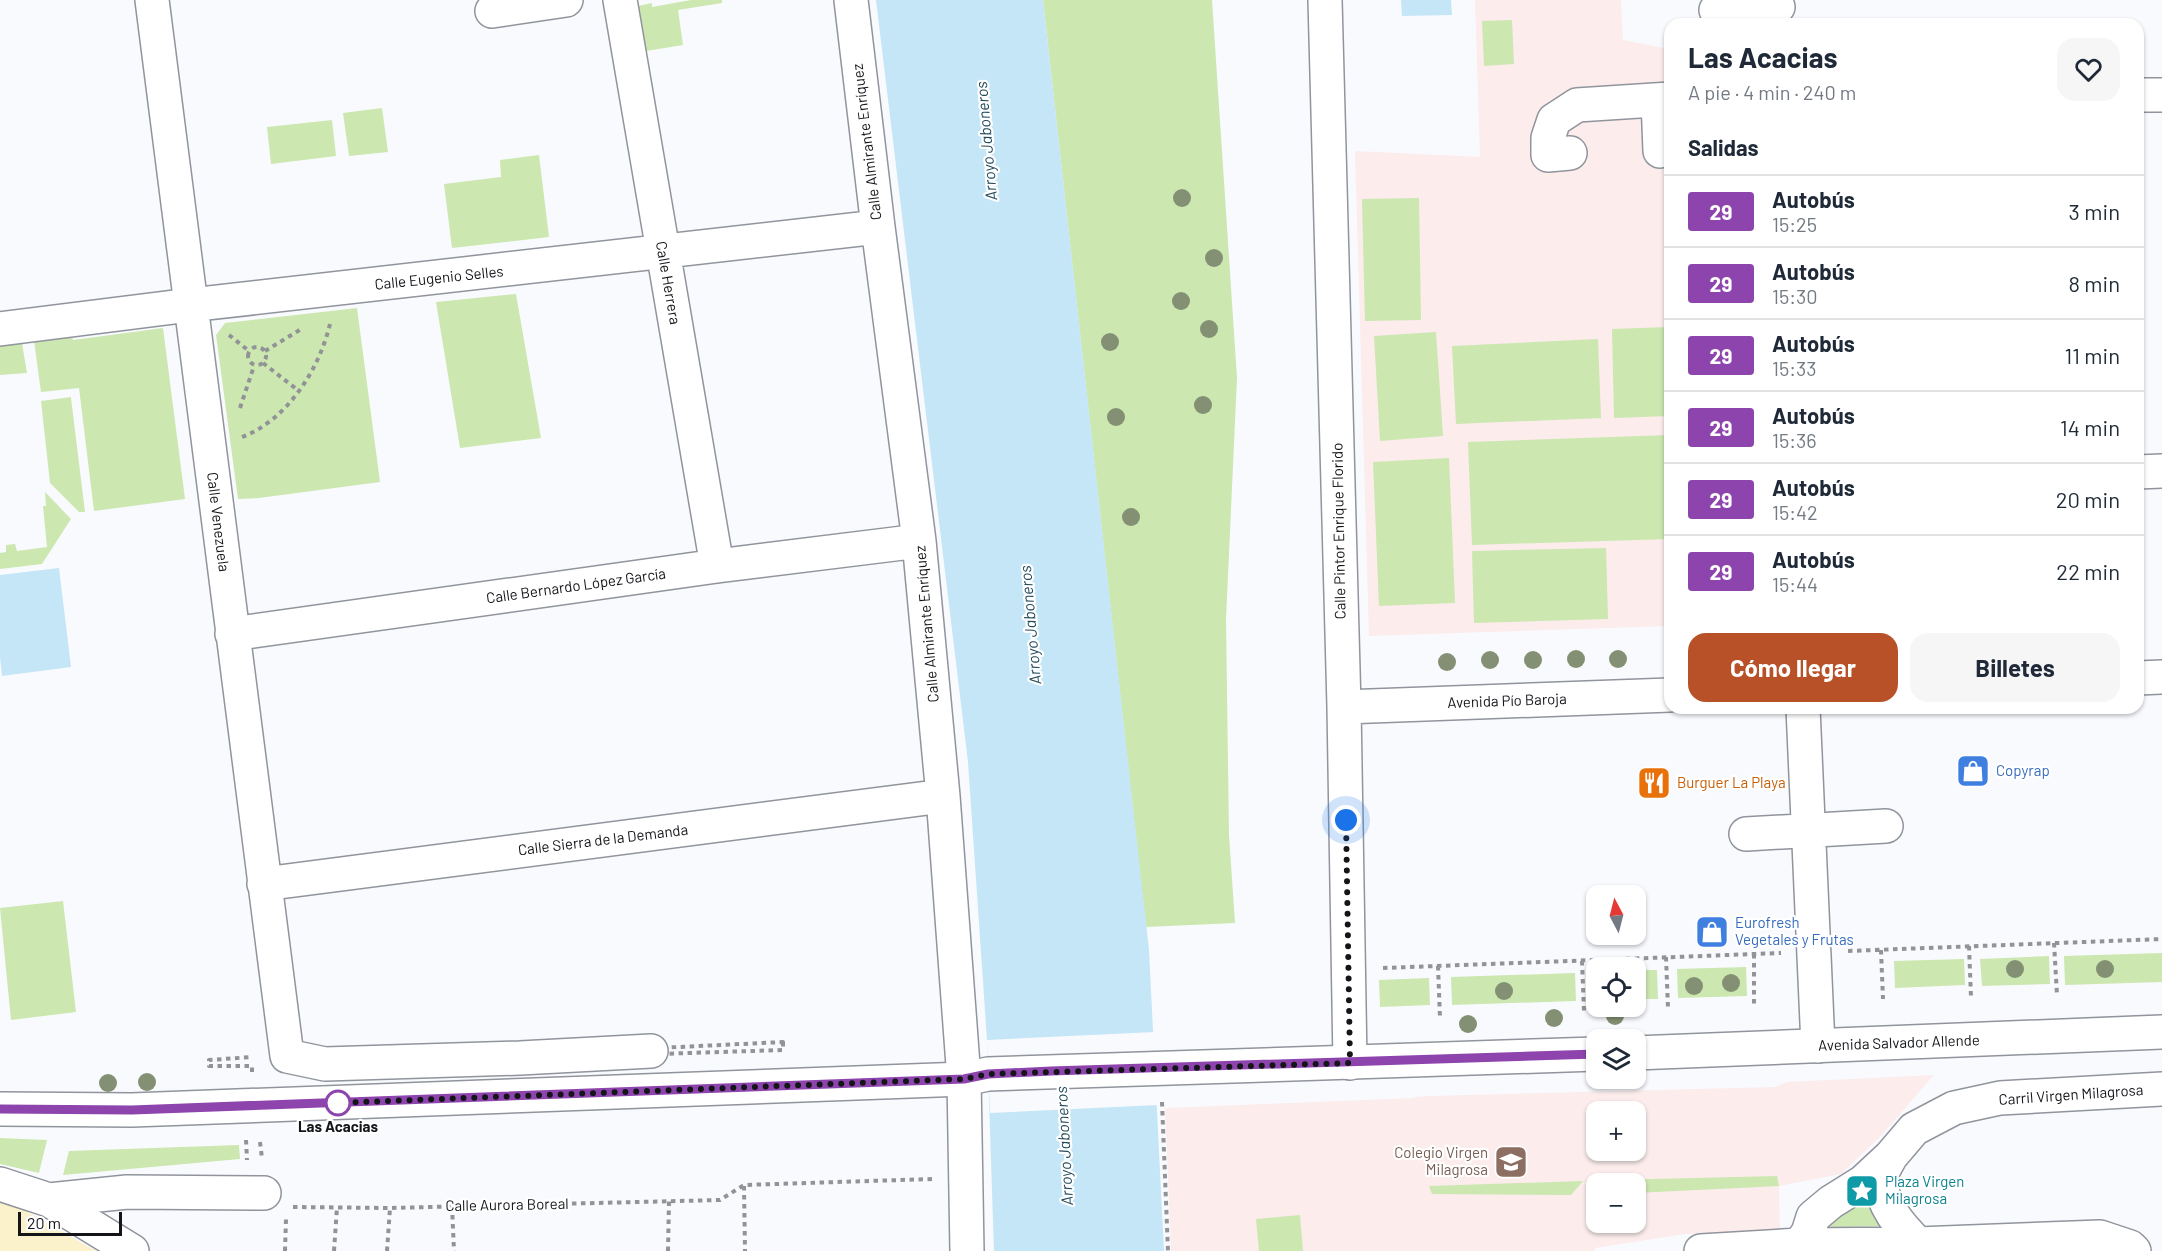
<!DOCTYPE html>
<html lang="es">
<meta charset="utf-8">
<style>
body{margin:0;font-family:Barlow,sans-serif;background:#f6f6f7;color:#1f2937;height:100vh;display:flex;flex-direction:column;font-size:22px;white-space:nowrap}
*{box-sizing:border-box;margin:0}
p{font-size:20px;color:#747a83}
.icon{flex:none;width:33px;height:33px;fill:none;stroke:currentColor;stroke-width:2;stroke-linecap:round;stroke-linejoin:round}
.map{position:relative;flex:1;overflow:hidden}
.side{position:absolute;left:1664px;top:18px;width:480px;height:696px;display:flex;flex-direction:column;background:#fff;border-radius:18px;box-shadow:0 2px 4px #0004}
.side>*{flex:none}
.badge{padding:0 12px;border-radius:4px;font-size:21px;line-height:39px}
.needle{width:39px;rotate:353deg}
.controls{position:absolute;left:1586px;top:885px;display:grid;gap:12px}
.controls a{display:grid;place-items:center;width:60px;height:60px;border-radius:12px;background:#fff;box-shadow:0 2px 4px #0004;font-size:30px}
.scale{position:absolute;left:18px;bottom:15px;width:104px;box-sizing:border-box;padding-left:6px;border:3px solid #141519;border-top:0;font-size:16px;line-height:21px;white-space:nowrap;color:#141519;-webkit-text-stroke:4px #fff;paint-order:stroke}
.you{position:absolute;width:30px;height:30px;margin:-15px;border:4px solid #fff;border-radius:50%;background:#1a73e8;box-shadow:0 0 0 9px #1a73e833}
.map>.badge{position:absolute;translate:-50% -50%;box-shadow:0 0 0 3px #fff}
h2{padding:0 24px;font-size:22px;line-height:54px}
.round{display:grid;place-items:center;flex:none;width:63px;height:63px;border-radius:18px;background:#f6f6f7}
.headline{display:flex;align-items:center;justify-content:space-between;height:102px;padding:0 24px}
h1{font-size:28px;font-weight:700;line-height:45px}
.action{display:flex;gap:12px;margin-top:auto;padding:12px 24px}
.action a{flex:1;height:69px;border-radius:18px;background:#b85127;color:#fff;font-size:24px;font-weight:700;line-height:69px;text-align:center}
.action a+a{background:#f6f6f7;color:#1f2937}
ul{padding:0;list-style:none}
li{display:flex;align-items:center;gap:18px;height:72px;padding:0 24px;border-top:2px solid #e0e1e3}
li div{flex:1}
li b{display:block;font-size:22px}
li em{font-style:normal}
li .badge{min-width:66px;font-weight:700;text-align:center}
.map>svg:first-child{display:block}
</style>
<div class="map">
<svg width="2162" height="1251" viewBox="0 0 2162 1251">
<rect width="100%" height="100%" fill="#f9fafe"/>
<path fill="#fcecec" fill-rule="evenodd" d="M1475,0H1621L1623,40L1669,49V626L1369,636L1355,151L1480,157Z
M1934,1075L1880,1137L1841,1174L1779,1186L1780,1232L1685,1234L1595,1248V1251H1171L1165,1108L1415,1098V1097L1429,1096L1775,1087L1787,1082ZM1596,1112H1635V1150H1596ZM1596,1184H1635V1222H1596Z"/>
<path fill="#cce7b0" d="M691,0H722V3L678,10L683,45L646,51L638,6L652,3V7Z
M1043,0H1212L1237,378L1226,619L1229,835L1235,923L1146,927Z
M1512,20L1514,64L1484,66L1482,21Z
M382,108L388,152L349,156L343,113Z
M332,120L336,156L271,164L267,127Z
M539,155L549,237L452,248L444,184L501,177L500,160Z
M1419,198L1421,320L1365,321L1362,199Z
M516,294L541,438L460,448L436,302Z
M357,308L380,482L259,498L238,499L216,335L225,323Z
M1669,327V416L1614,418L1612,329Z
M163,328L185,499L94,511L79,388L41,392L34,341L72,337L73,340Z
M1436,332L1443,436L1380,441L1374,336Z
M1598,339L1601,418L1456,424L1452,346Z
M22,343L27,373L0,375V346Z
M71,397V398L85,512H79L50,483L41,401Z
M1669,435V539L1472,545L1468,442Z
M1449,458L1455,603L1379,606L1373,462Z
M45,492L71,519L42,564L0,569V553L6,552V545L15,544L17,551L47,547L43,506H46Z
M1606,548L1608,619L1474,623L1472,551Z
M63,901L76,1012L11,1020L0,908Z
M2162,953V982L2065,985L2064,956Z
M2049,956L2050,984L1982,986L1980,959Z
M1964,959L1965,985L1895,988L1894,961Z
M1746,967L1747,996L1678,998L1677,969Z
M1657,970L1658,999H1635V970Z
M1575,973L1576,1001L1452,1005L1451,977Z
M1429,978L1430,1005L1380,1007L1379,980Z
M0,1138L47,1140L39,1173L0,1164Z
M239,1145L240,1159L63,1175L69,1151Z
M1777,1176L1779,1186L1635,1193V1184L1612,1183L1611,1180Z
M1583,1181L1571,1195L1432,1194L1429,1186Z
M1871,1192L1884,1226L1831,1227L1830,1222Z
M1300,1215L1303,1251H1259L1256,1219Z"/>
<path fill="#fbf1cb" d="M0,1201L13,1204L96,1251H0Z"/>
<path fill="#c4e6f6" d="M876,0H1043L1149,950L1164,1251H994L987,1040L968,762Z
M1401,0H1451L1452,15L1402,16Z
M59,568L71,667L2,676L0,657V575Z"/>
<path fill="#f9fafe" d="M1155,1032L1158,1105L990,1113L987,1040Z"/>
<g fill="none" stroke-linecap="round" stroke-linejoin="round">
<g stroke="#90949c" stroke-width="36">
<path id="minor" d="M152,0L287,1056L325,1064L520,1058L651,1051
M620,0L717,566
M851,0L878,227L919,541L943,796L964,1079L967,1251
M1325,0L1344,707L1350,1063
M1716,10L1778,7
M492,11L566,0
M2138,95H2162
M1658,100L1660,151
M1570,153L1548,155V138L1554,120L1577,105L1670,99
M0,329L190,305L878,227
M2138,472L2162,471
M232,634L717,566L919,541
M2138,678L2162,677
M1344,707L1670,695
M1803,708L1818,1046
M1746,834L1886,826
M264,884L943,796
M1891,1156C1888,1162 1882,1171 1881,1178C1880,1204 1901,1227 1918,1244
M0,1184L49,1200L132,1251
M49,1200L127,1192L264,1193
M1799,1245L1808,1233L1813,1217L1831,1202L1863,1182L1891,1156L1914,1129L1954,1108L2000,1098L2162,1089
M1701,1251L1799,1245L1918,1244L2100,1237L2130,1247L2134,1251"/>
</g>
<g stroke="#90949c" stroke-width="36">
<path id="major" d="M1635,1053L2162,1032
M0,1109L132,1110L910,1081L964,1079L988,1074L1596,1054"/>
</g>
<path stroke="#929397" stroke-width="4" stroke-dasharray="4.5 4.5" stroke-linecap="butt" d="M229,335L249,351
M248 356a9 9 0 1 1 18 0a9 9 0 1 1-18 0Z
M265,351L303,328
M263,363L299,391
M240,408L254,366
M242,437C287,420 319,370 330,324
M2054,943L2057,995
M1969,946L1971,997
M1881,950L1883,999
M1848,951L2162,939
M1754,954V1005
M1666,957L1668,1008
M1582,961L1584,1012
M1438,966L1440,1018
M1383,968L1781,953
M783,1042V1050L658,1054L651,1051L658,1048Z
M252,1072V1066H209V1060L252,1057
M1162,1102L1168,1251
M246,1140L247,1160
M260,1142L262,1158
M744,1186L745,1251
M452,1206L454,1251
M293,1207L390,1208L720,1200L744,1185L932,1179
M285,1251L286,1219
M334,1251L337,1207
M387,1251L390,1208
M668,1251L669,1201"/>
<use href="#minor" stroke="#fff" stroke-width="33"/>
<use href="#major" stroke="#fff" stroke-width="33"/>
</g>
<g fill="#849073">
<circle cx="1182" cy="198" r="9"/>
<circle cx="1214" cy="258" r="9"/>
<circle cx="1181" cy="301" r="9"/>
<circle cx="1209" cy="329" r="9"/>
<circle cx="1110" cy="342" r="9"/>
<circle cx="1203" cy="405" r="9"/>
<circle cx="1116" cy="417" r="9"/>
<circle cx="1131" cy="517" r="9"/>
<circle cx="1576" cy="659" r="9"/>
<circle cx="1618" cy="659" r="9"/>
<circle cx="1490" cy="660" r="9"/>
<circle cx="1533" cy="660" r="9"/>
<circle cx="1447" cy="662" r="9"/>
<circle cx="2015" cy="969" r="9"/>
<circle cx="2105" cy="969" r="9"/>
<circle cx="1731" cy="983" r="9"/>
<circle cx="1694" cy="986" r="9"/>
<circle cx="1504" cy="991" r="9"/>
<circle cx="1615" cy="1016" r="9"/>
<circle cx="1554" cy="1018" r="9"/>
<circle cx="1468" cy="1024" r="9"/>
<circle cx="147" cy="1082" r="9"/>
<circle cx="108" cy="1083" r="9"/>
</g>
<g fill="none" stroke-linecap="round" stroke-linejoin="round">
<g stroke="#fff" stroke-width="14">
<path id="line" d="M0,1109L132,1110L910,1081L964,1079L988,1074L1051,1071L1596,1054"/>
</g>
<use href="#line" stroke="#8e44ad" stroke-width="9"/>
<path stroke="#141519" stroke-width="6" stroke-dasharray="0 10.8" d="M338,1103H336L910,1081L964,1079L988,1074L1350,1063L1346,820"/>
</g>
<defs>
<g id="shop-square" transform="scale(1.725)"><rect x="-9" y="-9" width="18" height="18" rx="4" fill="#3f7fe0" stroke="#fff"/><path d="M-5-2.5h2.3a2.7 3.5 0 0 1 5.4 0H5L5.5 6h-11ZM-1.5-2.5h3a1.5 2.3 0 0 0-3 0Z" fill="#fff"/></g>
<g id="restaurant-square" transform="scale(1.725)"><rect x="-9" y="-9" width="18" height="18" rx="4" fill="#e8710a" stroke="#fff"/><path d="M-5-6h1v4h1v-4h1v4h1v-4h1v5L-1.5 .5V6h-2V.5L-5-1ZM5-6V6H3V1.5H1.5Q1.5-4 5-6Z" fill="#fff"/></g>
<g id="school-square" transform="scale(1.725)"><rect x="-9" y="-9" width="18" height="18" rx="4" fill="#8d6e63" stroke="#fff"/><path d="M0-5L7-2L0 1L-7-2ZM-4 1L0 2.5L4 1V4Q0 6-4 4Z" fill="#fff"/></g>
<g id="sight-square" transform="scale(1.725)"><rect x="-9" y="-9" width="18" height="18" rx="4" fill="#0f9aa8" stroke="#fff"/><path d="M0-6L1.8-2.2L6-1.7L2.9 1.2L3.7 5.4L0 3.3L-3.7 5.4L-2.9 1.2L-6-1.7L-1.8-2.2Z" fill="#fff"/></g>
</defs>
<g fill-rule="evenodd">
<use href="#shop-square" x="1973" y="771"/>
<use href="#restaurant-square" x="1654" y="783"/>
<use href="#shop-square" x="1712" y="932"/>
<use href="#school-square" x="1511" y="1162"/>
<use href="#sight-square" x="1862" y="1191"/>
</g>
<circle fill="#fff" stroke="#8e44ad" stroke-width="3" cx="338" cy="1103" r="12"/>
<g text-anchor="middle" stroke-width="4.5" stroke-linejoin="round" paint-order="stroke">
<g font-size="15" fill="#141519" stroke="#fff">
<text transform="translate(867 142) rotate(-97)" y="5">Calle Almirante Enríquez</text>
<text transform="translate(439 278) rotate(-6)" y="5">Calle Eugenio Selles</text>
<text transform="translate(668 283) rotate(80)" y="5">Calle Herrera</text>
<text transform="translate(218 522) rotate(83)" y="5">Calle Venezuela</text>
<text transform="translate(1339 531) rotate(-91)" y="5">Calle Pintor Enrique Florido</text>
<text transform="translate(576 586) rotate(-8)" y="5">Calle Bernardo López García</text>
<text transform="translate(927 624) rotate(-95)" y="5">Calle Almirante Enríquez</text>
<text transform="translate(1507 701) rotate(-2)" y="5">Avenida Pío Baroja</text>
<text transform="translate(603 840) rotate(-7)" y="5">Calle Sierra de la Demanda</text>
<text transform="translate(1899 1043) rotate(-2)" y="5">Avenida Salvador Allende</text>
<text transform="translate(2071 1095) rotate(-4)" y="5">Carril Virgen Milagrosa</text>
<text transform="translate(507 1205) rotate(-1)" y="5">Calle Aurora Boreal</text>
</g>
<g font-size="15" fill="#366cbe" stroke="#fff" text-anchor="start">
<text x="1996" y="776">Copyrap</text>
<text x="1735" y="928">Eurofresh<tspan x="1735" dy="17">Vegetales y Frutas</tspan></text>
</g>
<g font-size="15" fill="#c56008" stroke="#fff" text-anchor="start">
<text x="1677" y="788">Burguer La Playa</text>
</g>
<g font-size="15" font-weight="bold" fill="#141519" stroke="#fff">
<text x="338" y="1132">Las Acacias</text>
</g>
<g font-size="15" fill="#785e54" stroke="#fff" text-anchor="end">
<text x="1488" y="1158">Colegio Virgen<tspan x="1488" dy="17">Milagrosa</tspan></text>
</g>
<g font-size="15" fill="#0d838f" stroke="#fff" text-anchor="start">
<text x="1885" y="1187">Plaza Virgen<tspan x="1885" dy="17">Milagrosa</tspan></text>
</g>
<g font-size="16" font-style="italic" fill="#224a5c" stroke="#fff">
<text transform="translate(986 141) rotate(-95)" y="6">Arroyo Jaboneros</text>
<text transform="translate(1030 625) rotate(-95)" y="6">Arroyo Jaboneros</text>
<text transform="translate(1064 1146) rotate(-93)" y="6">Arroyo Jaboneros</text>
</g>
</g>
</svg>
<div class="controls">
<a><svg class="needle" viewBox="-14 -14 28 28"><path d="M0-13l5 13h-10z" fill="#e53935"/><path d="M0 13l5-13h-10z" fill="#747a83"/></svg></a>
<a><svg class="icon" aria-label="locate" viewBox="0 0 24 24"><circle cx="12" cy="12" r="6"/><path d="M12 2v4M12 18v4M2 12h4M18 12h4"/></svg></a>
<a><svg class="icon" aria-label="layers" viewBox="0 0 24 24"><path d="M12 4l9 5-9 5-9-5zM3 14l9 5 9-5"/></svg></a>
<a>+</a>
<a>−</a>
</div>
<div class="scale">20 m</div>
<div class="you" style="left:1346px;top:820px"></div>
<section class="side">
<div class="headline"><div><h1>Las Acacias</h1><p>A pie · 4 min · 240 m</p></div><a class="round"><svg class="icon" aria-label="heart" viewBox="0 0 24 24"><path d="M12 20l-8-8c-3-5 5-10 8-4 3-6 11-1 8 4z"/></svg></a></div>
<h2>Salidas</h2>
<ul>
<li><span class="badge" style="background:#8e44ad;color:#fff">29</span><div><b>Autobús</b><p>15:25</p></div><em>3 min</em></li>
<li><span class="badge" style="background:#8e44ad;color:#fff">29</span><div><b>Autobús</b><p>15:30</p></div><em>8 min</em></li>
<li><span class="badge" style="background:#8e44ad;color:#fff">29</span><div><b>Autobús</b><p>15:33</p></div><em>11 min</em></li>
<li><span class="badge" style="background:#8e44ad;color:#fff">29</span><div><b>Autobús</b><p>15:36</p></div><em>14 min</em></li>
<li><span class="badge" style="background:#8e44ad;color:#fff">29</span><div><b>Autobús</b><p>15:42</p></div><em>20 min</em></li>
<li><span class="badge" style="background:#8e44ad;color:#fff">29</span><div><b>Autobús</b><p>15:44</p></div><em>22 min</em></li>
</ul>
<div class="action"><a>Cómo llegar</a><a>Billetes</a></div>
</section>
</div>
